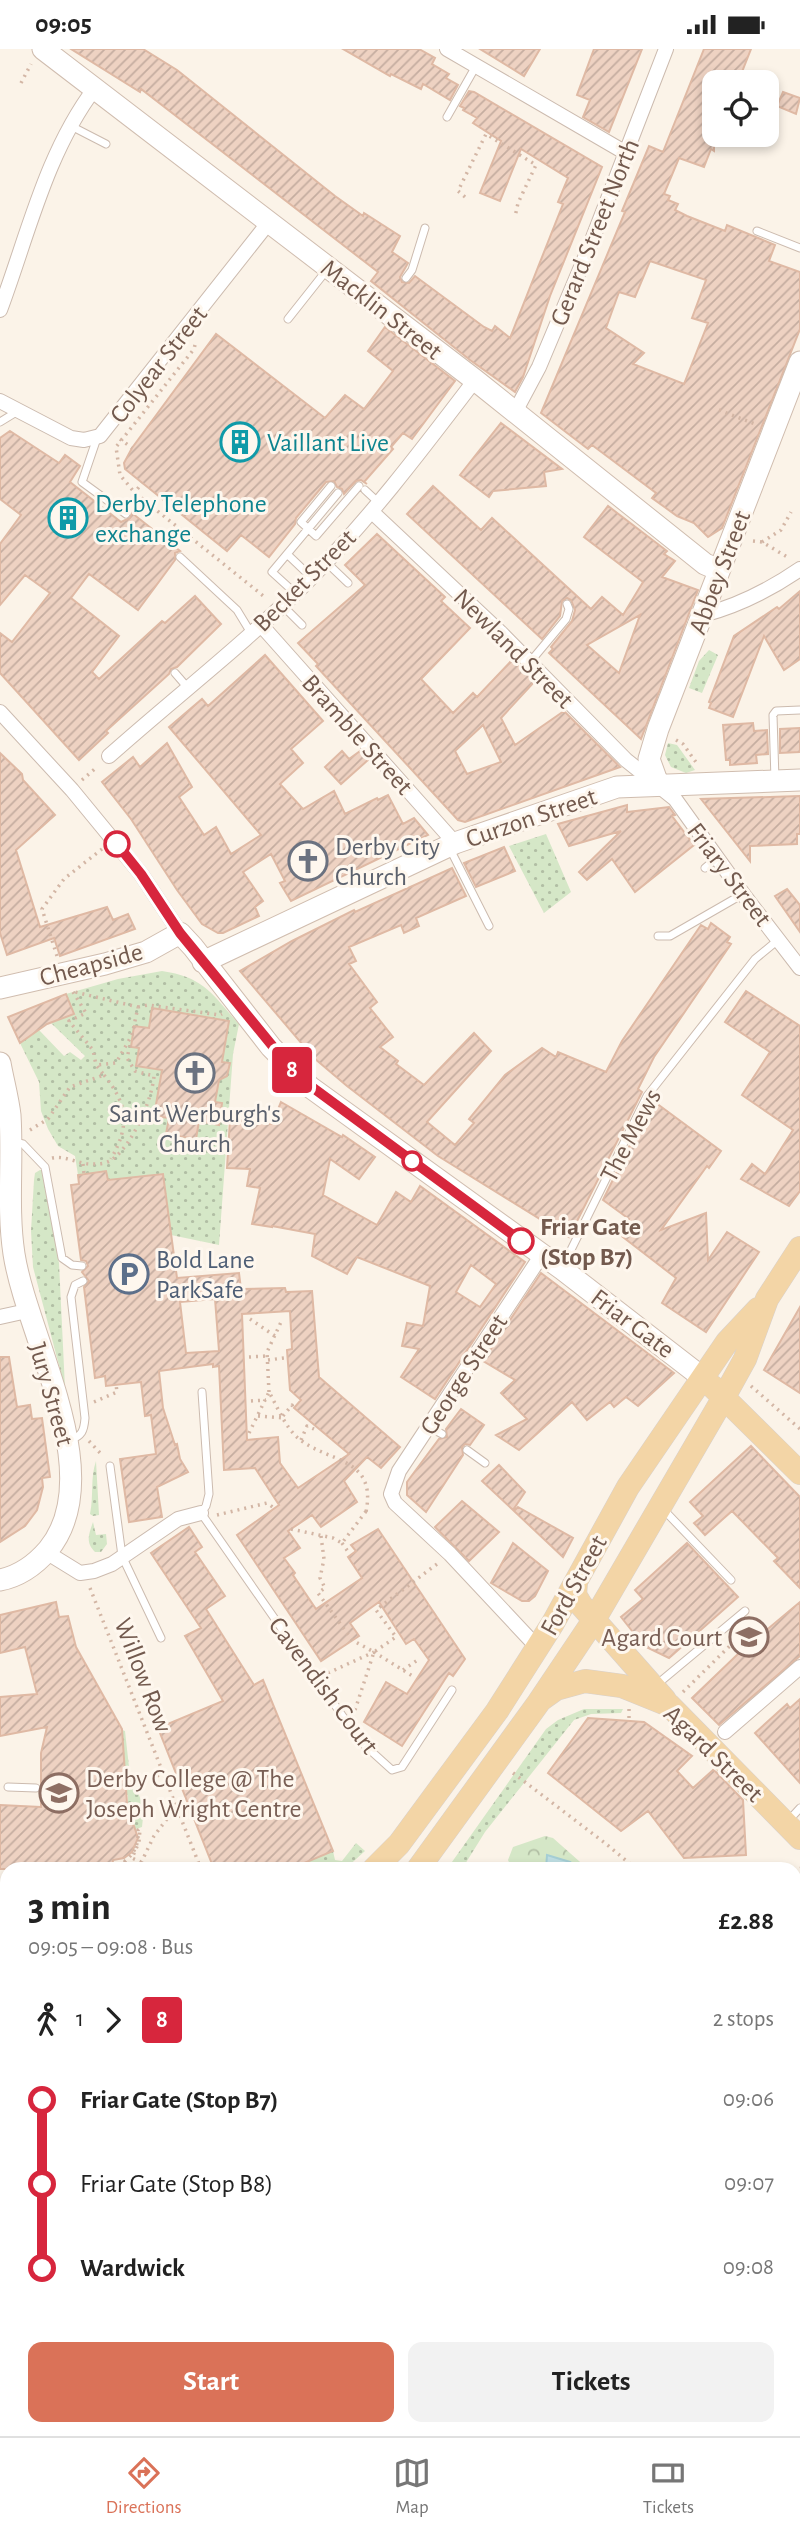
<!DOCTYPE html>
<meta charset="utf-8">
<style>
body{margin:0;font-family:"Alegreya Sans",sans-serif;background:#f2f2f2;color:#222;height:100vh;display:flex;flex-direction:column;font-size:26px;white-space:nowrap}
*{box-sizing:border-box;margin:0}
p{font-size:23px;color:#767676}
.icon{flex:none;width:38px;height:38px;fill:none;stroke:currentColor;stroke-width:2;stroke-linecap:round;stroke-linejoin:round}
.map{position:relative;flex:1;overflow:hidden}
.sheet{position:absolute;left:0px;top:1813px;width:802px;height:574px;display:flex;flex-direction:column;background:#fff;border-radius:21px 21px 0 0;box-shadow:0 4px 10px #0003}
.sheet>*{flex:none}
.badge{padding:0 14px;border-radius:5px;font-size:24px;line-height:46px}
.tools{position:absolute;left:702px;top:21px;display:grid;gap:14px}
.tools a{display:grid;place-items:center;width:77px;height:77px;border-radius:14px;background:#fff;box-shadow:0 4px 10px #0003;font-size:35px}
.map>.badge{position:absolute;translate:-50% -50%;box-shadow:0 0 0 4px #fff}
.legs{display:flex;align-items:center;gap:10px;height:77px;padding:0 28px;font-size:23px}
.legs p{margin-inline-start:auto}
.summary{display:flex;align-items:center;justify-content:space-between;height:119px;padding:0 28px}
h1{font-size:38px;font-weight:700;line-height:52px}
.cta{display:flex;gap:14px;margin-top:auto;padding:14px 28px}
.cta a{flex:1;height:80px;border-radius:14px;background:#da7258;color:#fff;font-size:28px;font-weight:700;line-height:80px;text-align:center}
.cta a+a{background:#f2f2f2;color:#222}
ul{padding:0 28px;list-style:none}
li{display:flex;align-items:center;gap:24px;height:84px;font-size:26px}
li i{display:grid;place-items:center;width:10px;height:100%;margin:0 9px;background:currentColor}
li i::after{content:'';width:18px;height:18px;margin:-9px;border:5px solid;border-radius:50%;background:#fff}
li p{margin-inline-start:auto}
li:first-child i{background:linear-gradient(#0000 50%,currentColor 0)}
li:last-child i{background:linear-gradient(currentColor 50%,#0000 0)}
.status{display:flex;justify-content:space-between;align-items:center;height:49px;padding:0 35px;background:#fff;direction:ltr}
.status svg{height:19px;fill:currentColor}
.tab-bar{display:flex;justify-content:space-around;align-items:center;height:98px;border-top:2px solid #e0e0e0;background:#fff;font-size:19px;color:#767676}
.tab-bar a{display:grid;justify-items:center;gap:4px}
.tab-bar .current{color:#da7258}
.map>svg:first-child{display:block}
</style>
<div class="status"><b>09:05</b><svg viewBox="0 0 49 12"><path d="M0 12V9h3v3zM5 12V6h3v6zM10 12V3h3v9zM15 12V0h3v12zM26 1h20v11H26zM47 4h2v5h-2z"/></svg></div>
<div class="map">
<svg width="800" height="2387" viewBox="0 0 800 2387">
<defs>
<pattern id="grass-dots" width="8" height="8" patternUnits="userSpaceOnUse" patternTransform="scale(1.75)"><rect width="8" height="8" fill="#d5e7c7"/><path d="M2 2h.1M6 6h.1" fill="none" stroke="#b1bea4" stroke-width="1.8" stroke-linecap="round"/></pattern>
<pattern id="forest-crowns" width="20" height="18" patternUnits="userSpaceOnUse" patternTransform="scale(1.75)"><rect width="20" height="18" fill="#d5e7c7"/><path d="M2 6a3 3 0 1 1 6 0M12 15a3 3 0 1 1 6 0" fill="none" stroke="#b1bea4"/></pattern>
<pattern id="water-ripples" width="26" height="14" patternUnits="userSpaceOnUse" patternTransform="scale(1.75)"><rect width="26" height="14" fill="#bedee3"/><path d="M2 4q2-2 4 0t4 0M15 11q2-2 4 0t4 0" fill="none" stroke="#9fb7ba"/></pattern>
<pattern id="building-hatch" width="6" height="6" patternUnits="userSpaceOnUse" patternTransform="scale(1.75)"><rect width="6" height="6" fill="#eed2c2"/><path d="M-1 1l2-2M0 6l6-6M5 7l2-2" fill="none" stroke="#c5ada0"/></pattern>
</defs>
<rect width="100%" height="100%" fill="#fbf3e8"/>
<path fill="url(#grass-dots)" d="M709,601L718,606L702,644L689,639L699,612Z
M668,694L677,696L695,721L686,724L671,718L665,706Z
M546,785L571,843L544,864L509,797Z
M162,922C204,928 212,945 239,975L233,1005L219,1196L171,1186L163,1125L108,1131L106,1123L78,1126L75,1107L58,1097L48,1080L41,1062L39,1033L20,994L39,981L64,1007L70,1003L81,1011L85,1007L51,974L74,965L66,945L118,930Z
M40,1121H43L59,1214L65,1339L33,1218L31,1182L34,1131L35,1124Z
M96,1412L99,1466L93,1467L90,1465C94,1446 90,1429 96,1412Z
M93,1473L96,1486L106,1485L107,1495L101,1503H95C85,1493 89,1485 93,1473Z
M584,1660H623L621,1664L591,1665L574,1671L485,1783L462,1820H447L546,1680L558,1671Z
M122,1681L125,1682L130,1727L132,1731L124,1732Z
M135,1736L144,1759L142,1778L136,1780L128,1770V1746L109,1747V1740Z
M356,1794L365,1802L345,1820H290L333,1802L335,1811L342,1812Z"/>
<path fill="url(#forest-crowns)" d="M545,1787L553,1789L588,1820L547,1807L546,1820H512L508,1811L513,1798Z"/>
<path fill="url(#water-ripples)" stroke="#a5ced4" stroke-width="2" d="M547,1806L570,1813L579,1820H546Z
M795,2085L800,2088V2128H795Z"/>
<path fill="url(#building-hatch)" stroke="#dfb9a4" stroke-width="2" fill-rule="evenodd" d="M71,0H143L177,21L335,147L363,167L364,164L400,187L392,203L408,214L400,228L402,233L409,234L415,227L484,278L492,282L495,277L510,289L563,155L558,153L568,129L521,100L500,152L480,144L501,92L473,74L477,69L463,61L464,59L460,57L469,42L474,43L602,118L550,247L523,328L515,343L470,311L371,232L378,223L141,40L140,43Z
M343,0H419L435,9L432,15L449,25L446,29L458,36L450,51L423,35L421,40L391,25L390,27Z
M480,0H540L524,27Z
M594,0H642L609,83L583,68L590,51L577,46Z
M704,0H751L738,33H714V102L711,100L704,118L679,109L664,145L670,147L668,151L678,155L675,161L687,167L725,182L727,176L775,196L769,212L800,223V280L722,479L708,488L694,474L677,467L652,449L656,444L592,396L588,400L541,364L625,163L622,162L649,97L663,103ZM650,212L706,231L692,269L708,274L684,335L633,315L644,304L606,279L619,243L635,248Z
M783,43L800,49L796,65L777,57Z
M385,278L455,332L412,390L403,384L391,398L393,400L364,433L367,435L361,431L356,432L344,445L342,440L337,438L334,432L326,433L296,469L295,475L269,508L241,486L227,502L125,420L124,414L132,399L216,285L325,369L345,346L364,360L393,322L368,302Z
M501,374L562,420L544,423L546,437L493,442L489,448L460,426Z
M10,382L59,414L65,406L80,417L70,433L121,473L130,469L132,464L180,502L175,504V511L138,561L89,525L71,549L119,587L92,623L99,630L162,572L165,574L195,547L221,575L177,618L171,620L169,625L106,682L108,684L79,711L0,624V584L12,593L50,544L25,526L0,556V495L21,466L0,450V389Z
M433,437L481,481L492,469L591,560L602,548L623,566L643,533L584,488L608,457L667,502L664,505L675,512L662,528L698,541L641,690L549,604L553,600L551,598L572,572L575,561L571,551L567,549L562,552L560,567L542,590L407,465ZM640,566L619,624L587,596Z
M377,485L445,548L441,552L470,579L421,630L453,664L473,644L477,648L512,611L535,632L501,669L515,696L564,662L620,718L465,773L458,771L316,617L318,615L298,594L365,536L345,516ZM483,676L501,713L467,725L455,702Z
M800,542V610L784,621L764,587L733,668L709,659L711,654L709,653L734,587L777,558L779,560Z
M265,606L323,672L291,700L303,714L280,735L303,760L334,742L345,765L377,749L378,751L388,746L403,775L414,769L428,786L291,852L280,834L285,832L271,805L243,823L263,852L255,858L259,867L223,884H218L202,875L177,841L131,770L102,733L133,708L140,718L167,694L192,738L179,748L204,786L216,778L231,805L261,786L169,678L202,650L208,657Z
M753,674L754,682L767,681L768,705L756,706L757,714L730,716V711H726L723,676Z
M800,679V703L780,704V680Z
M342,702L349,710L360,702L368,711L341,735L325,718Z
M0,704L22,725L23,731L55,766L16,801L40,878L107,858L113,871L128,865L135,880L60,907L54,889L7,906L0,884Z
M800,747V785H797V795L750,797V812L701,750Z
M627,756V763L669,758L675,766L672,767L694,796L635,843L612,810L587,831L579,823L621,782L569,797L558,775Z
M504,798L515,822L476,838L464,814Z
M452,819L466,847L416,869L419,877L404,884L401,876L349,898L356,912L349,915L377,953L370,959L393,988L380,998L398,1012L396,1015L424,1036L474,984L491,1002L427,1073L455,1096L474,1074L469,1070L505,1026L542,999L556,1008L558,1003L606,1023L622,992L701,876L708,880L711,874L730,888L727,893L731,895L654,1008L638,1040L642,1043L569,1188L438,1107L347,1037L314,1009L240,922L292,892L354,861L355,863Z
M787,840L800,856V883L775,847Z
M746,942L800,977V1142L789,1157L741,1130L752,1115L765,1125L793,1081L742,1046L770,1003L725,973Z
M66,945L74,965L47,975L20,994L8,968Z
M152,959L229,972L222,1013L230,1014L227,1027L219,1031L215,1053L222,1054L219,1076L199,1072L196,1090L166,1085L169,1069L154,1067L162,1021L136,1017L139,999L131,998L134,977L149,979Z
M652,1051L721,1102L709,1119L707,1117L661,1181L706,1164L708,1211L727,1183L759,1203L706,1283L662,1254L676,1229L619,1185L629,1170L603,1151Z
M281,1053L342,1088L343,1086L375,1108L359,1130L330,1110L323,1146L377,1176L396,1143L411,1153L420,1137L525,1213L435,1350L401,1328L419,1300L402,1297L407,1274L423,1277L430,1237L357,1208L347,1225L312,1207L315,1185L272,1177V1178L252,1175L260,1139L247,1137L250,1120L227,1119L230,1070L272,1075ZM471,1216L496,1235L480,1258L456,1243Z
M106,1122L108,1131L163,1125L177,1229L239,1224L241,1240L285,1239L286,1243L312,1242L319,1328L400,1398L381,1419L367,1408L344,1432L357,1453L321,1478L312,1466L288,1482L300,1499L284,1509L295,1524L293,1526L316,1560L362,1529L348,1508L356,1502L351,1496L378,1480L465,1610L453,1627L449,1624L402,1697L364,1673L386,1633L407,1645L429,1611L414,1590L406,1595L379,1553L350,1574L359,1587L321,1612L237,1486L279,1456L255,1419L224,1421L219,1317L213,1318V1315L159,1322L163,1359L175,1396L177,1395L180,1410L188,1423L157,1438L162,1468L129,1473L120,1410L156,1405L151,1366L145,1367L141,1333L106,1337L105,1327L95,1329L84,1238L89,1232L82,1223L88,1217L86,1212L81,1211L71,1136L79,1135L78,1126ZM215,1250L219,1302L186,1304L180,1253ZM290,1262L292,1300L287,1301L290,1341L301,1351L294,1359L349,1405L298,1439L280,1414L278,1388L247,1391L242,1265Z
M541,1224L674,1324L638,1357L626,1348L614,1358L610,1353L587,1371L572,1353L519,1401L496,1386L527,1370L501,1344L515,1331L483,1312Z
M800,1258V1344L764,1321Z
M0,1308H9L17,1358L30,1356L32,1370L42,1369L50,1428L42,1429L43,1438L37,1461L25,1477L0,1493Z
M461,1360L484,1376L470,1396L465,1395L462,1398L463,1406L426,1463L407,1446V1433L439,1390L447,1388L446,1380Z
M751,1397L800,1448V1539L774,1512L778,1509L732,1462L705,1486L694,1474L703,1467L690,1453Z
M499,1416L525,1443L513,1461L482,1432Z
M462,1452L499,1483L469,1512L435,1478Z
M518,1458L573,1489L563,1508L514,1462Z
M189,1478L202,1498L195,1503L225,1547L206,1560L254,1636L263,1631L333,1802L290,1820H214L158,1679L223,1652L185,1587L201,1579L151,1504Z
M513,1494L548,1522L535,1547L529,1552H522L491,1534Z
M687,1494L738,1548L669,1609L644,1597L621,1568L643,1550L635,1541Z
M56,1553L59,1568L68,1567L76,1598L122,1680L128,1769L134,1777L138,1789L132,1803L124,1809L113,1811L112,1820H0V1756L41,1758V1704L47,1678L0,1687V1648L37,1645L25,1598L0,1604V1566Z
M800,1553V1607L719,1676L692,1649L739,1604Z
M800,1650V1734L755,1684L787,1655L790,1659Z
M588,1669L644,1673L692,1707L677,1722L693,1739L713,1721L716,1723L743,1751L746,1806L684,1809L648,1762L621,1782L548,1724Z"/>
<g fill="none" stroke-linecap="round" stroke-linejoin="round">
<g stroke="#ccbbaf" stroke-width="9">
<path id="lane" d="M447,68L476,17
M71,77L106,95
M757,182L800,199
M406,229L412,221L425,179
M288,270L326,222
M0,373L18,362
M97,389L82,433L126,465
M331,437L301,473L316,487L359,437
M365,441L379,454
M287,505L311,528
M180,508L237,561L251,584
M326,513L348,534
M295,544L272,523L338,444
M282,556L302,576
M530,613L566,570L569,560L567,555
M175,624L188,639
M775,731L773,666L776,662L800,661
M449,798L489,877
M705,819L717,809
M658,887H670L743,845
M14,1093L23,1095L45,1118L62,1209L72,1216L82,1217
M563,1217L647,1047L755,910L778,891
M202,1343L209,1445L206,1457L201,1464L360,1692L392,1721L402,1718L452,1641
M429,1378L442,1385
M70,1391C82,1387 84,1382 85,1369L71,1248L75,1236L83,1232
M467,1401L485,1414
M110,1417L122,1507L161,1589
M662,1459L731,1531
M655,1637L745,1562
M8,1738L36,1739
M789,1771L800,1759
M794,1919L800,1913
M794,2279L800,2298"/>
</g>
<g stroke="#ccbbaf" stroke-width="16">
<path id="street" d="M447,0L626,104
M0,261C28,186 46,104 95,39
M0,352L71,389L84,391L100,387L269,173
M515,363L539,318L589,199L666,0
M372,463L500,583L626,711L675,750L743,845L800,919
M703,566C737,557 771,540 800,520
M261,576L455,794
M0,663L72,741L141,825L180,884
M109,707C174,649 243,596 305,535C368,472 421,402 475,331
M0,1268L27,1262
M46,1503L80,1524L94,1522L112,1515L178,1470L201,1464
M538,1599L450,1505L395,1454L391,1445L399,1422L541,1207
M725,1683L800,1618
M0,2060L7,2058
M0,2098L4,2132L0,2134
M658,2380L677,2387"/>
</g>
<g stroke="#d0bdaf" stroke-width="23">
<path id="secondary" d="M43,0L475,331L705,515L719,521
M658,735L649,710L658,680L800,313
M203,913L455,794L617,738L800,731
M0,939L105,915L146,903L180,884L193,898L271,998L310,1038L562,1220L703,1329
M0,1014C3,1031 8,1049 10,1066C13,1113 7,1159 14,1205C27,1289 110,1426 48,1501C35,1516 20,1527 0,1531
M0,1892L7,1896
M794,2304L800,2302
M28,2387L54,2384L106,2387
M498,2387L523,2380"/>
</g>
<g stroke="#d8d1cd" stroke-width="24">
<path id="primary" d="M713,1338L800,1424
M576,1533L575,1546L581,1556L665,1651
M542,1650L556,1640L585,1632L622,1637L669,1656L800,1789
M374,1820L399,1795L497,1662L553,1574L628,1438L727,1293L758,1260
M418,1820L539,1653L594,1571L724,1348L745,1310L767,1250L800,1199
M0,1908H7
M0,1927L7,1928
M0,1947H7"/>
</g>
<path stroke="#d3b6a5" stroke-width="3.5" stroke-dasharray="2 5" stroke-linecap="butt" d="M21,34L31,15
M465,148L458,142L486,85L536,116L518,154L515,168
M195,296L194,300L116,398L120,426L135,444L266,549
M719,361L755,375
M120,390L132,399
M129,451L142,434
M753,492L762,493L789,509
M762,493L781,481L791,463
M676,691L683,695L698,716
M82,731L97,718
M57,907L42,860L64,830L102,800
M73,943L86,964L69,972L93,1001L96,1016
M138,958L148,956L220,966L222,965
M104,1026C128,1056 130,1076 111,1110
M30,1081L48,1070L70,1038L104,1026L96,1016L116,1014L132,986L138,958L75,943
M52,1109C66,1106 79,1116 94,1115C101,1115 109,1114 114,1109C133,1094 152,1051 154,1027L135,1022L127,1009L131,992
M83,1115L84,1125
M250,1270L275,1287
M249,1308L267,1307
M268,1311L284,1309
M751,1337L800,1380
M269,1343L267,1303L282,1271
M251,1352L266,1351
M94,1353L117,1343L116,1335
M258,1367L284,1369
M283,1367L292,1356L294,1361
M249,1384L269,1343C278,1359 285,1378 299,1390C329,1414 377,1408 366,1463
M301,1391L307,1377L314,1380
M89,1392L103,1407
M217,1466L267,1454L274,1459
M291,1480L333,1489L342,1494L367,1461
M321,1487L324,1510L320,1529L325,1539L318,1544L352,1591L374,1603L396,1588L376,1561L437,1515
M342,1494L349,1504
M90,1539L201,1820
M374,1603L414,1628
M403,1621L419,1610
M328,1624L374,1603
M683,1643L750,1577
M629,1660V1672
M355,1661L374,1603
M513,1724L605,1794L636,1820
M109,1736L161,1726
M125,1820V1812C135,1804 139,1794 138,1781L140,1780L139,1793L132,1809L141,1813
M138,1820L154,1787L176,1758
M162,1820H165
M794,1823L800,1819
M794,2137L800,2140
M582,2380L584,2387"/>
<use href="#lane" stroke="#fff" stroke-width="7"/>
<use href="#street" stroke="#fff" stroke-width="14"/>
<use href="#secondary" stroke="#fff" stroke-width="21"/>
<use href="#primary" stroke="#f3d5a6" stroke-width="23"/>
</g>
<g fill="none" stroke-linecap="round" stroke-linejoin="round">
<g stroke="#fff" stroke-width="16">
<path id="line-1" d="M117,795L141,825L180,884L297,1027L521,1192"/>
</g>
<use href="#line-1" stroke="#d7263d" stroke-width="10"/>
</g>
<defs>
<g id="building-ring" transform="scale(2.0125)"><circle r="9.5" fill="#fef7ee" stroke="#0f9aa8" stroke-width="1.5"/><path d="M-4-6H4V6H1V3H-1V6H-4ZM-2.5-4.3h1.7v1.8h-1.7ZM.8-4.3h1.7v1.8H.8ZM-2.5-1h1.7V.8h-1.7ZM.8-1h1.7V.8H.8Z" fill="#0f9aa8"/></g>
<g id="church-ring" transform="scale(2.0125)"><circle r="9.5" fill="#fef7ee" stroke="#6b7280" stroke-width="1.5"/><path d="M-1.2-6h2.4v3.5h3.3v2.4h-3.3V6h-2.4V-.1h-3.3v-2.4h3.3Z" fill="#6b7280"/></g>
<g id="parking-ring" transform="scale(2.0125)"><circle r="9.5" fill="#fef7ee" stroke="#5c6f8a" stroke-width="1.5"/><path d="M-3.5-5.5H1a3.5 3.5 0 0 1 0 7H-1V5.5H-3.5ZM-1-3.4V-.6H.8a1.4 1.4 0 0 0 0-2.8Z" fill="#5c6f8a"/></g>
<g id="university-ring" transform="scale(2.0125)"><circle r="9.5" fill="#fef7ee" stroke="#8d6e63" stroke-width="1.5"/><path d="M0-5L7-2L0 1L-7-2ZM-4 1L0 2.5L4 1V4Q0 6-4 4Z" fill="#8d6e63"/></g>
</defs>
<g fill-rule="evenodd">
<use href="#building-ring" x="240" y="393"/>
<use href="#building-ring" x="68" y="469"/>
<use href="#church-ring" x="308" y="812"/>
<use href="#church-ring" x="195" y="1024"/>
<use href="#parking-ring" x="129" y="1225"/>
<use href="#university-ring" x="749" y="1588"/>
<use href="#university-ring" x="59" y="1744"/>
</g>
<g fill="#fff" stroke="#d7263d" stroke-width="3.5">
<circle cx="117" cy="795" r="12"/>
<circle cx="412" cy="1112" r="9"/>
<circle cx="521" cy="1192" r="12"/>
</g>
<g text-anchor="middle" stroke-width="6" stroke-linejoin="round" paint-order="stroke">
<g font-size="26" fill="#735a4e" stroke="#fef7ee">
<text transform="translate(594 183) rotate(-68)" y="9">Gerard Street North</text>
<text transform="translate(382 260) rotate(38)" y="9">Macklin Street</text>
<text transform="translate(158 315) rotate(-52)" y="9">Colyear Street</text>
<text transform="translate(719 523) rotate(-69)" y="9">Abbey Street</text>
<text transform="translate(304 531) rotate(-45)" y="9">Becket Street</text>
<text transform="translate(514 599) rotate(45)" y="9">Newland Street</text>
<text transform="translate(358 685) rotate(48)" y="9">Bramble Street</text>
<text transform="translate(531 768) rotate(-19)" y="9">Curzon Street</text>
<text transform="translate(730 825) rotate(53)" y="9">Friary Street</text>
<text transform="translate(91 915) rotate(-15)" y="9">Cheapside</text>
<text transform="translate(630 1086) rotate(-62)" y="9">The Mews</text>
<text transform="translate(633 1274) rotate(37)" y="9">Friar Gate</text>
<text transform="translate(463 1325) rotate(-57)" y="9">George Street</text>
<text transform="translate(52 1345) rotate(74)" y="9">Jury Street</text>
<text transform="translate(573 1536) rotate(-61)" y="9">Ford Street</text>
<text transform="translate(144 1626) rotate(69)" y="9">Willow Row</text>
<text transform="translate(324 1636) rotate(53)" y="9">Cavendish Court</text>
<text transform="translate(714 1704) rotate(44)" y="9">Agard Street</text>
</g>
<g font-size="26" fill="#0d838f" stroke="#fef7ee" text-anchor="start">
<text x="267" y="402">Vaillant Live</text>
<text x="95" y="463">Derby Telephone<tspan x="95" dy="30">exchange</tspan></text>
</g>
<g font-size="26" fill="#5b616d" stroke="#fef7ee" text-anchor="start">
<text x="335" y="806">Derby City<tspan x="335" dy="30">Church</tspan></text>
<text x="195" y="1073" text-anchor="middle">Saint Werburgh's<tspan x="195" dy="30">Church</tspan></text>
</g>
<g font-size="26" font-weight="bold" fill="#735a4e" stroke="#fef7ee" text-anchor="start">
<text x="540" y="1186">Friar Gate<tspan x="540" dy="30">(Stop B7)</tspan></text>
</g>
<g font-size="26" fill="#4e5e75" stroke="#fef7ee" text-anchor="start">
<text x="156" y="1219">Bold Lane<tspan x="156" dy="30">ParkSafe</tspan></text>
</g>
<g font-size="26" fill="#785e54" stroke="#fef7ee" text-anchor="end">
<text x="722" y="1597">Agard Court</text>
<text x="86" y="1738" text-anchor="start">Derby College @ The<tspan x="86" dy="30">Joseph Wright Centre</tspan></text>
</g>
</g>
</svg>
<div class="tools">
<a><svg class="icon" aria-label="locate" viewBox="0 0 24 24"><circle cx="12" cy="12" r="6"/><path d="M12 2v4M12 18v4M2 12h4M18 12h4"/></svg></a>
</div>
<b class="badge" style="left:292px;top:1021px;background:#d7263d;color:#fff">8</b>
<section class="sheet">
<div class="summary"><div><h1>3 min</h1><p>09:05 – 09:08 · Bus</p></div><b>£2.88</b></div>
<div class="legs"><svg class="icon" aria-label="walk" viewBox="0 0 24 24"><circle cx="13" cy="4" r="2"/><path d="M13 8l-2 6 4 7M11 14l-3 7M7 12l3-4h3l4 4"/></svg>1<svg class="icon" aria-label="forward" viewBox="0 0 24 24"><path d="M9 5l7 7-7 7"/></svg><b class="badge" style="background:#d7263d;color:#fff">8</b><p>2 stops</p></div>
<ul>
<li><i style="color:#d7263d"></i><b>Friar Gate (Stop B7)</b><p>09:06</p></li>
<li><i style="color:#d7263d"></i><span>Friar Gate (Stop B8)</span><p>09:07</p></li>
<li><i style="color:#d7263d"></i><b>Wardwick</b><p>09:08</p></li>
</ul>
<div class="cta"><a>Start</a><a>Tickets</a></div>
</section>
</div>
<nav class="tab-bar">
<a class="current"><svg class="icon" aria-label="directions" viewBox="0 0 24 24"><path d="M12 3l9 9-9 9-9-9zM9 14v-3h6M13 9l2 2-2 2"/></svg>Directions</a>
<a><svg class="icon" aria-label="map" viewBox="0 0 24 24"><path d="M3 6l6-2 6 2 6-2v14l-6 2-6-2-6 2zM9 4v14M15 6v14"/></svg>Map</a>
<a><svg class="icon" aria-label="tickets" viewBox="0 0 24 24"><path d="M3 7h18v10H3zM15 7v10"/></svg>Tickets</a>
</nav>
